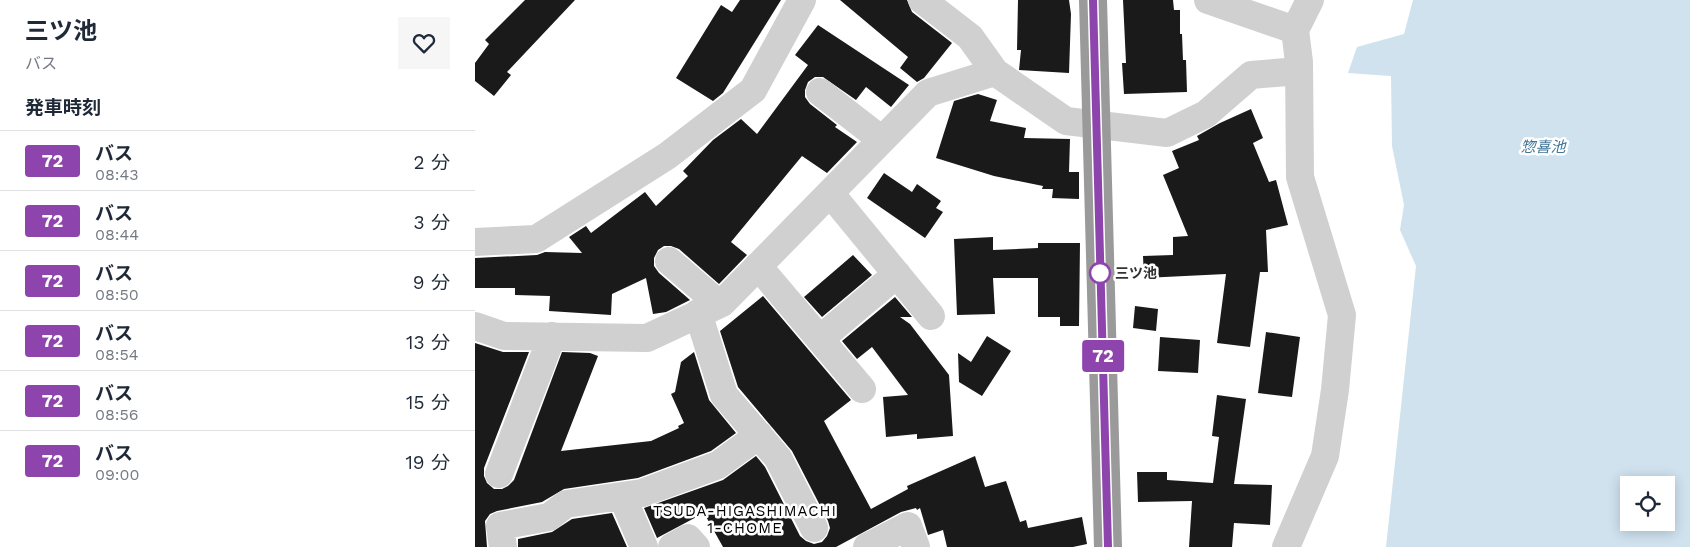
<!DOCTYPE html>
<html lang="ja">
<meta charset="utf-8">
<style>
body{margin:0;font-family:"Work Sans","Noto Sans JP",sans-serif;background:#f6f6f7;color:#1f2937;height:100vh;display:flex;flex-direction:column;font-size:19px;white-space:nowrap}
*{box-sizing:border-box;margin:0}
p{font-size:16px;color:#747a83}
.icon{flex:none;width:28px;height:28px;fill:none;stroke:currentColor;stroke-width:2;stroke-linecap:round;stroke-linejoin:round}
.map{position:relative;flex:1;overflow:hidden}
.sheet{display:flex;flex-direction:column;background:#fff;width:475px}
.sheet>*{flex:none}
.badge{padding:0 10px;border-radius:4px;font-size:18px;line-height:32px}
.fabs{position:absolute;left:1145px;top:476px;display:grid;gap:10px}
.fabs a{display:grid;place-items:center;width:55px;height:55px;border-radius:0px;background:#fff;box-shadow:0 2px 12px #0003;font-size:25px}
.map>.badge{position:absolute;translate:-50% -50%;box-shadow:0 0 0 2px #fff}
h2{padding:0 25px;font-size:19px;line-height:45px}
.round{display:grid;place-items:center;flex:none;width:52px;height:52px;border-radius:0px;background:#f6f6f7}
.head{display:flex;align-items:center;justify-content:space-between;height:85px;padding:0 25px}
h1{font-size:24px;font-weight:700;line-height:38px}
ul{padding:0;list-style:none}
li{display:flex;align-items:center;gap:15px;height:60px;padding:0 25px;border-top:1px solid #e0e1e3}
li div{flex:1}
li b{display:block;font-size:19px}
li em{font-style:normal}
li .badge{min-width:55px;font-weight:700;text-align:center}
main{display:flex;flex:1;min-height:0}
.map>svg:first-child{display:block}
</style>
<main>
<section class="sheet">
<div class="head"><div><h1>三ツ池</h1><p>バス</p></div><a class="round"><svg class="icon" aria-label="heart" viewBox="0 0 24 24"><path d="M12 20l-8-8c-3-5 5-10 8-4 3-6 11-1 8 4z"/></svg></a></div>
<h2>発車時刻</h2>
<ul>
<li><span class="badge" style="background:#8e44ad;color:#fff">72</span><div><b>バス</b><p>08:43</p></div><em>2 分</em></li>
<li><span class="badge" style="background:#8e44ad;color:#fff">72</span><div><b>バス</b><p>08:44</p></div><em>3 分</em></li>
<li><span class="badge" style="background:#8e44ad;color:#fff">72</span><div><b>バス</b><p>08:50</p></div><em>9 分</em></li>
<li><span class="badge" style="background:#8e44ad;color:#fff">72</span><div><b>バス</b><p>08:54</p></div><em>13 分</em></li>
<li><span class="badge" style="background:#8e44ad;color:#fff">72</span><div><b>バス</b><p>08:56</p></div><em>15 分</em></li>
<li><span class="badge" style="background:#8e44ad;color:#fff">72</span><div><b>バス</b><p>09:00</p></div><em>19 分</em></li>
</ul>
</section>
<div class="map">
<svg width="1215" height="547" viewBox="0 0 1215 547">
<rect width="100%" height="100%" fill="#fff"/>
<path fill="#cfe2ee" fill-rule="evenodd" d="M938,0H1215V547H911L941,266L925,230L929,205L917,146L916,76L873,73L882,47L929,34ZM1154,485H1191V522H1154Z"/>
<path fill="#1a1a1a" d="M50,0H100L32,72L36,75L19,96L0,81V63L14,44L10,40Z
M265,0H306L248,93L238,101L201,78L246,5L257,12Z
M365,0H432L437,12L477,43L449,78L442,82L425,68L433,57Z
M543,0H594L596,14L594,73L544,70L546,50H542Z
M648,0H698L699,10H705V34H707L708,60H711L712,92L649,94L647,63H651Z
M343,25L434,85L416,107L391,87L381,100L348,77H340L333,82L330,90V97L335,104L362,125L360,127L382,142L352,173L327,156L256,242L272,255L244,284L204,249L196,246H189L183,250L179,258V266L184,273L215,300L191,312L178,314L171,278L137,294L136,315L74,311L75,296L40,295V288H0V258L62,255L70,252L107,253L94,237L111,226L116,233L170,192L181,206L213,176L208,171L238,140L266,119L282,134L333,65L320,55Z
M503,94L522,100L515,121L551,128L549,138L595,139L594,172H604V199L577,198L578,189H567L568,186L519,176L461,158L479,101Z
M776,109L788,138L778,143L794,182L801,180L813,225L791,230L793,272H785L775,347L742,343L751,274L669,278L668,256L698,255V237L713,236L688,175L704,168L697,151L724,140L722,136L745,123Z
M409,173L437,192L442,184L466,201L461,208L468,212L450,238L392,198Z
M518,237V250L563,248V243H605L604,326H585V317H563V278H518L520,314L482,315L479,239Z
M378,255L397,275L347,317L329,297Z
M288,296L376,400L349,421L396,509L433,489L432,486L500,456L510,487L531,481L545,522L551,520L553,528L607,517L612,544L598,547H472L468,530L453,535L445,508L442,510L441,508L426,512L361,547H248L229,513L182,538L169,508L248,480L281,456L290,467L325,536L331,541L339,544L347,542L352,536L355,528L353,521L317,451L263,387L245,331Z
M420,297L437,317H425L435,324L474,375L478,436L442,439V434L411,437L408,397L433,395L397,347L382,359L367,341Z
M660,306L683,309L681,331L658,328Z
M791,332L825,337L817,397L783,393Z
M512,336L536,351L507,396L484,382L483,353L496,362Z
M685,337L725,340L723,373L683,371Z
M0,343L28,352H54L9,468V476L12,483L19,489H27L33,486L39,480L87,352L115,353L123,356L86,451L176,441L204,428L203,426L209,423L196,394L200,392L206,362L219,352L234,400L261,433L236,451L163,478L89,489L67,502L22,511L15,514L10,521L12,547H0Z
M742,395L771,399L759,484L797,485L795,525L759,523L757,547H714L717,501L663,502L662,472H692V480L738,483L744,437L737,436Z
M137,513L152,547H43V539L77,532L97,519Z"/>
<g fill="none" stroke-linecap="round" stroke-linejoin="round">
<path stroke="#d0d0d0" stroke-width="28" d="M447,0L495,37L520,72L591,121L692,133L731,114L776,75L824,71
M733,0L820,30
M345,92L407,140
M355,193L456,316
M0,242L61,239L192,156L278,90L327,0
M194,261L244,304
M283,266L387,389
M223,313L249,395L303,458L339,528
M0,326L29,336L172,338L247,303L453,93L520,72
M345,339L422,274
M24,474L77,336
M147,496L169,547
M28,547L25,526L74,517L91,504L167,493L243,465L284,435
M197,547L213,538L221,547
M392,547L433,526L441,547
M811,547L850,456L860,390L867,315L825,177L824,62L820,30L835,0"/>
<path stroke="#9a9a9a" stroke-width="28" d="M618,0L633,547"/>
</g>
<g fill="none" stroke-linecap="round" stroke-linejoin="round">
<g stroke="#fff" stroke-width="11">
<path id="line" d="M618,0L633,547"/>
</g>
<use href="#line" stroke="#8e44ad" stroke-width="8"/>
</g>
<circle fill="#fff" stroke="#8e44ad" stroke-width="2.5" cx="625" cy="273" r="10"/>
<g text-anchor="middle" stroke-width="5" stroke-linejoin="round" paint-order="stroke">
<g font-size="14" font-weight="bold" fill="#333" stroke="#fff" text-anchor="start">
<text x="640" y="278">三ツ池</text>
</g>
<g font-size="15" font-style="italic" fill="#3f7597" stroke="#fff">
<text x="1068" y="152">惣喜池</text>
</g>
<g font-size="15" letter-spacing="1" fill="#000" stroke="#fff">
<text x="270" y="516">TSUDA-HIGASHIMACHI<tspan x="270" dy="17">1-CHOME</tspan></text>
</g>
</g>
</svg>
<div class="fabs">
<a><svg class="icon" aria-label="locate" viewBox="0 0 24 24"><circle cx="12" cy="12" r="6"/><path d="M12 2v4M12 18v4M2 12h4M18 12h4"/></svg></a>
</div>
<b class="badge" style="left:628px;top:356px;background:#8e44ad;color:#fff">72</b>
</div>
</main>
